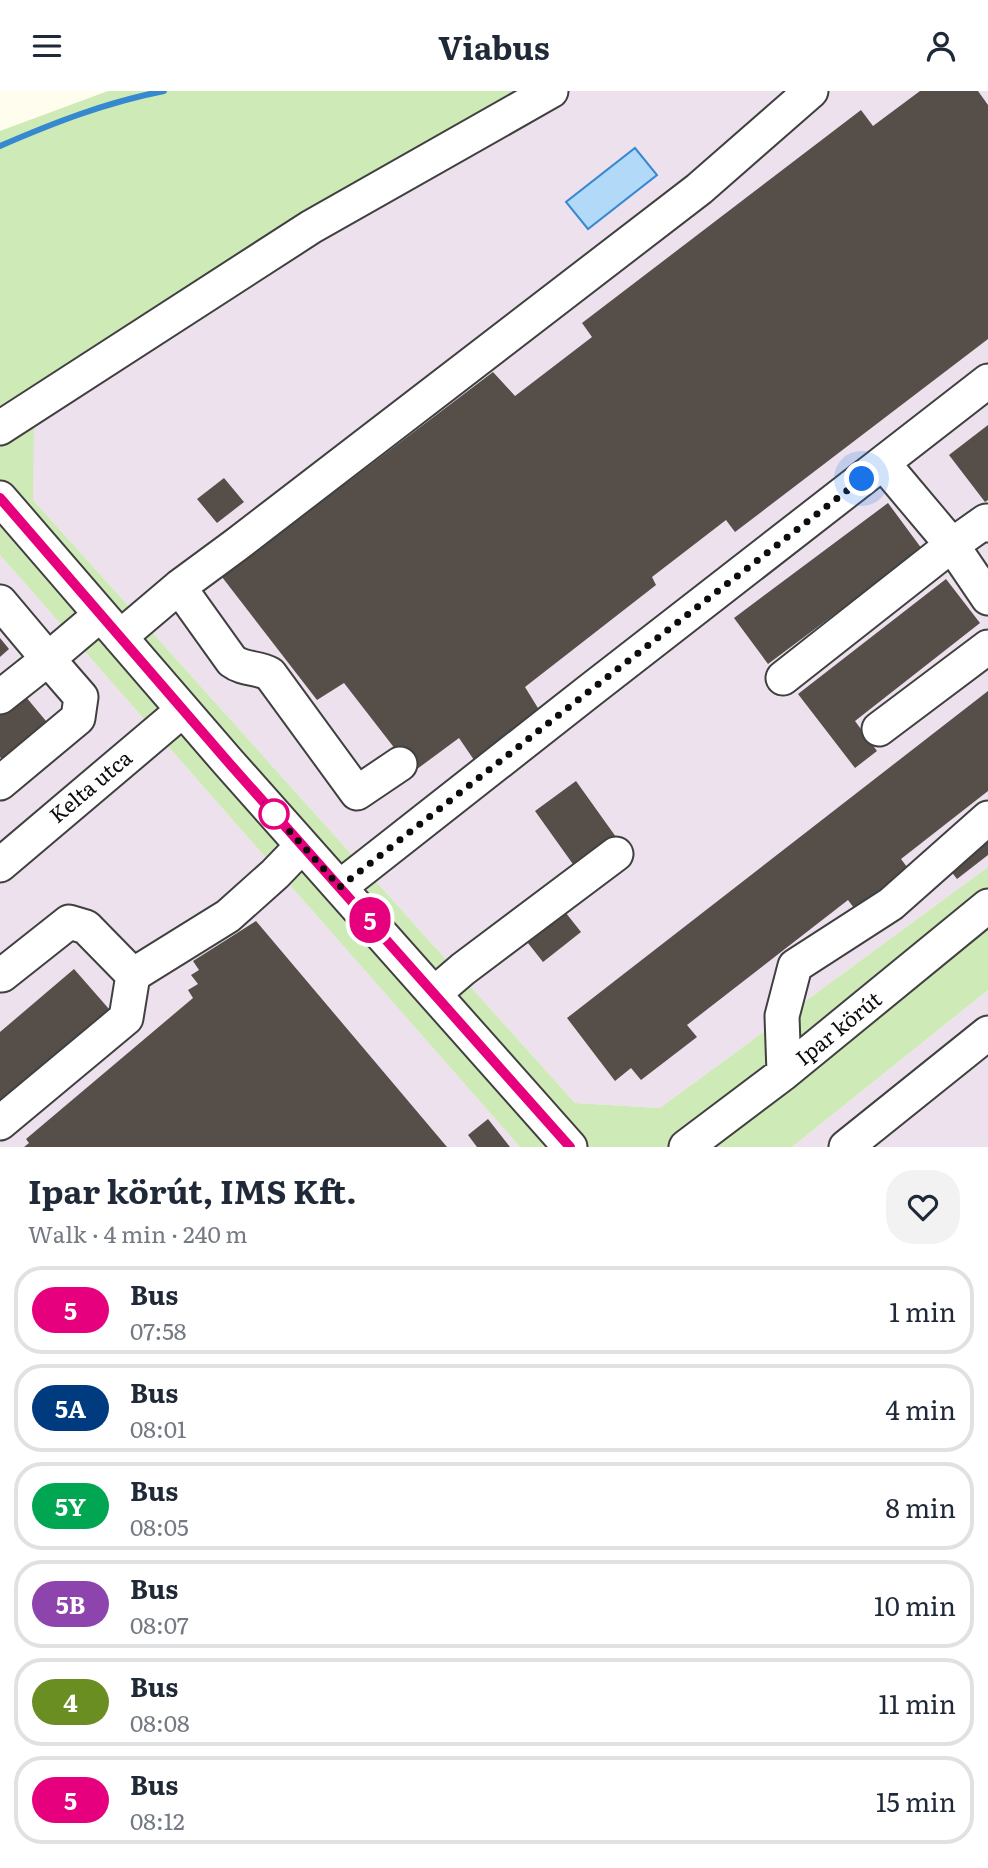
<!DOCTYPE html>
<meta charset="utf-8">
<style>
body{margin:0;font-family:Literata,serif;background:#f2f2f3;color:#1f2937;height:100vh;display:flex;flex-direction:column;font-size:26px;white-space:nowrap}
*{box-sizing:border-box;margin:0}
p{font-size:23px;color:#747a83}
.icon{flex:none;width:38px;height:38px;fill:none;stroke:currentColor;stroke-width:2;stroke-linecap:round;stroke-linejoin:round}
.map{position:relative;height:1056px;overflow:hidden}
.sheet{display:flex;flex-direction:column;background:#fff;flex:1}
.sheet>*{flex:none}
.badge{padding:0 14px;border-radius:23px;font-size:24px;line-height:46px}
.you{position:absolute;width:35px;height:35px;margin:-18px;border:5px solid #fff;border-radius:50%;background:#1a73e8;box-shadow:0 0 0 10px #1a73e833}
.map>.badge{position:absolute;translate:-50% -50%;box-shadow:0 0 0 4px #fff}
.round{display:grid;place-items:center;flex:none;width:74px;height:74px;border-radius:28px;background:#f2f2f3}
.summary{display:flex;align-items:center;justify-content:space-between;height:119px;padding:0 28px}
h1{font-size:33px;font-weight:700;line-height:52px}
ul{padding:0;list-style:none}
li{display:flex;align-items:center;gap:21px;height:88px;margin:0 14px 10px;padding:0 14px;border:4px solid #e0e1e3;border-radius:28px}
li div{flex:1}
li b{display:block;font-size:26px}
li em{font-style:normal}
li .badge{min-width:77px;font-weight:700;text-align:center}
header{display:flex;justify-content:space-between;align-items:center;height:91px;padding:0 28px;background:#fff;font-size:32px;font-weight:700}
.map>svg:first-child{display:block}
</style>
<header><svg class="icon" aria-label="menu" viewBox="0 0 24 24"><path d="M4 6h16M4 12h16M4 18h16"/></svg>Viabus<svg class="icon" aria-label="person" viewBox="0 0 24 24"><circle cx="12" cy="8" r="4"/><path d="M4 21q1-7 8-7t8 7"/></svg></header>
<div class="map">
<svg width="988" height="1056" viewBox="0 0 988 1056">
<rect width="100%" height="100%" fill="#fffded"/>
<path fill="#ece1ec" d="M565,0H988V776L660,1017L575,1012L33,409V318Z
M0,464L520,1056H0Z
M988,899V1056H792Z"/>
<path fill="#ceeab7" d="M108,0H565L34,318L33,409L575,1012L660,1017L988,776V899L792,1056H520L0,464V40Z"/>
<path fill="#b2d9f7" stroke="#3789cf" stroke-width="2" d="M635,57L657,84L588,138L566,111Z"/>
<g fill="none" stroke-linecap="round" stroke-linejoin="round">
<path stroke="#3789cf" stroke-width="6" d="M0,55C53,32 107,11 164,0"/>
</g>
<path fill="#564f49" d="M920,0H978L988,14V248L735,441L726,429L652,486L656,494L525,596L541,622L474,669L459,647L413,681L344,592L317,609L222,486L493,281L515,305L592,246L582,232L861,19L873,35Z
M988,334V409L985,411L949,364Z
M224,387L244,411L217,432L197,408Z
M888,412L922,458L768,573L734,527Z
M946,488L980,532L855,630L877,660L855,677L798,603Z
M0,547L9,558L0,566Z
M21,600L51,636L6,674L0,666V618Z
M988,600V700L901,768L910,780L857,821L848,809L687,934L697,946L641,989L631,977L615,990L567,927Z
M576,690L616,746L575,776L535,720Z
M988,737V764L957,788L944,771Z
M562,817L581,841L543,871L524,847Z
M256,830L447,1056H24L29,1052L26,1048L193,907L188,899L198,893L191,884L199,879L193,870Z
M74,878L109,918L0,1010V941Z
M488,1028L510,1056H477L468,1044Z"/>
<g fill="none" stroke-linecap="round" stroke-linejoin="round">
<g stroke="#404040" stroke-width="37">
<path id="minor" d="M0,337L311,136L551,0
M883,372L952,454L988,507
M0,407L229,672L570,1056
M179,496L232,570C244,579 258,576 270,583L357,702L400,673
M0,511L48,568L0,606
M120,546L179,496L236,454L699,98L811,0
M783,587L952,454L986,430L988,434
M879,638L988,556
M0,692L78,627L81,606L48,568L100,524
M0,774L183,619
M340,796L588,601L988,290
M2,884L69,831L86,836L133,884
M435,902L463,878L616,763
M784,982L782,925L795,875L891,813L988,727
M0,1032L126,927L133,884L228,825L275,783L302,755
M686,1056L784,982L988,815
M846,1056L988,942"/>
</g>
<use href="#minor" stroke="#fff" stroke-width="33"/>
</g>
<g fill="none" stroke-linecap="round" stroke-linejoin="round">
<g stroke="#fff" stroke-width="16">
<path id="line" d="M0,407L229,672L570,1056"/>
</g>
<use href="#line" stroke="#e6007e" stroke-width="10"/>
<path stroke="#0d0d0d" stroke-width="7" stroke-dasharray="0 12.6" d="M274,723L265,713L340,796L588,601L862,388"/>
</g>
<circle fill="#fff" stroke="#e6007e" stroke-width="3.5" cx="274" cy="723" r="14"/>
<g text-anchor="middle" stroke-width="7" stroke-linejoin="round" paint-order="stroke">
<g font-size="21" fill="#0d0d0d" stroke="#fff">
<text transform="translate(91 696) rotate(-40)" y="7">Kelta utca</text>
<text transform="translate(839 938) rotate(-39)" y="7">Ipar körút</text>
</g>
</g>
</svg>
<div class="you" style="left:862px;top:388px"></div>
<b class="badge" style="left:370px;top:829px;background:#e6007e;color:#fff">5</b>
</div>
<section class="sheet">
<div class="summary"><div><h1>Ipar körút, IMS Kft.</h1><p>Walk · 4 min · 240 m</p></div><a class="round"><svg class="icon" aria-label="heart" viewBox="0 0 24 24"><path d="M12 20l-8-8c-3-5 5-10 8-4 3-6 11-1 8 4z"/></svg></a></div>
<ul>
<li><span class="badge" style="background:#e6007e;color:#fff">5</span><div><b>Bus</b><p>07:58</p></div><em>1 min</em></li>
<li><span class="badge" style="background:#003b80;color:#fff">5A</span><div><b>Bus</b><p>08:01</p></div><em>4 min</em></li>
<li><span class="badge" style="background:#00a651;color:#fff">5Y</span><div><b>Bus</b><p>08:05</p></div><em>8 min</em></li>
<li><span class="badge" style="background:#8e44ad;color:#fff">5B</span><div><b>Bus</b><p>08:07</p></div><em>10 min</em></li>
<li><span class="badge" style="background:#6b8e23;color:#fff">4</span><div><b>Bus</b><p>08:08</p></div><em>11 min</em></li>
<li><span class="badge" style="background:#e6007e;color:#fff">5</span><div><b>Bus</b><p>08:12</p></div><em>15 min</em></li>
</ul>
</section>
